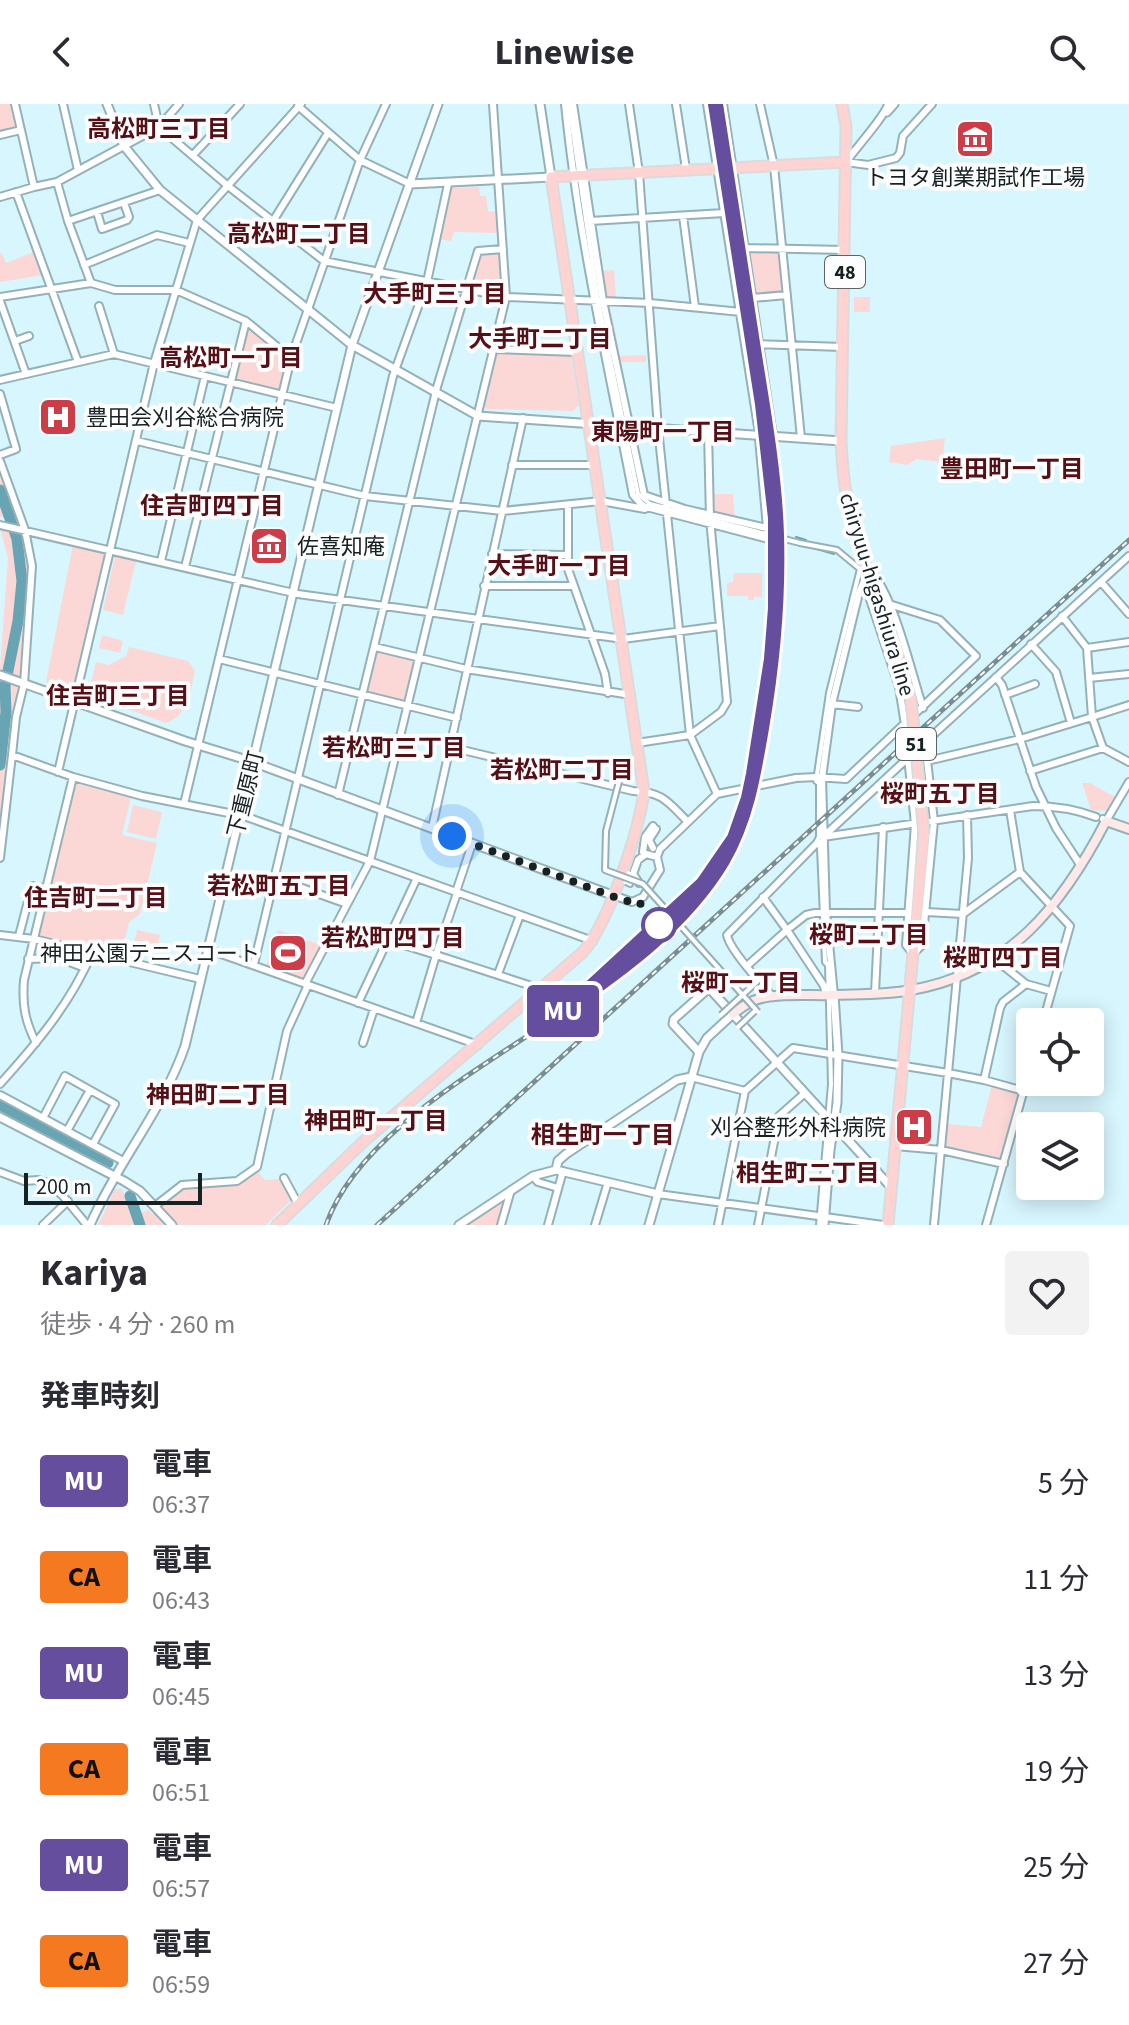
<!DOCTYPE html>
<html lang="ja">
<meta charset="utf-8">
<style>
body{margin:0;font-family:"Source Sans 3","Noto Sans JP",sans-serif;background:#f2f2f3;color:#2b2b33;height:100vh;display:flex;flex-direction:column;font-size:30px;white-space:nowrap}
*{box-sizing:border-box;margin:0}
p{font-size:26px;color:#7c7c81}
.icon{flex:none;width:44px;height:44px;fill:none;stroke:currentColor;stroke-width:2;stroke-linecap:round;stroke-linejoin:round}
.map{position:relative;height:1121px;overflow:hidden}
.panel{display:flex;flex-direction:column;background:#fff;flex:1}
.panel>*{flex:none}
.badge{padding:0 16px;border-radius:6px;font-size:28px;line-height:52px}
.buttons{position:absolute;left:1016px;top:904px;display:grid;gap:16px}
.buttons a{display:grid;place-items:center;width:88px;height:88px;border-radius:8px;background:#fff;box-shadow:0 4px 20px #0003;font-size:40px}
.scale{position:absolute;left:24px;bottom:20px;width:178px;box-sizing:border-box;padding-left:8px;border:4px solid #162124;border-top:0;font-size:22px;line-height:28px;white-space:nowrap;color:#162124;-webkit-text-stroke:6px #fdfdfd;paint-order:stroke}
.you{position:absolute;width:40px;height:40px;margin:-20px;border:6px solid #fff;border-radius:50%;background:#1a73e8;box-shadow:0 0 0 12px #1a73e833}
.map>.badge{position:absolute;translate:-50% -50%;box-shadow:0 0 0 4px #fff}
h2{padding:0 40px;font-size:30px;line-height:72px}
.round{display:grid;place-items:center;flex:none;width:84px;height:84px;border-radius:8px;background:#f2f2f3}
.headline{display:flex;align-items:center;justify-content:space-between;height:136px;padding:0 40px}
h1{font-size:38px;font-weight:700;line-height:60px}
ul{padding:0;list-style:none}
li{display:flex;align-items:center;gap:24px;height:96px;padding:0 40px}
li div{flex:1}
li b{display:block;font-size:30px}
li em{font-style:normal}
li .badge{min-width:88px;font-weight:700;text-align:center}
header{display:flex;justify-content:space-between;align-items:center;height:104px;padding:0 40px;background:#fff;font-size:36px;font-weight:700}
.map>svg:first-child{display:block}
</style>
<header><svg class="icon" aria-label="back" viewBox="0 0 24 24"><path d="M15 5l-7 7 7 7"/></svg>Linewise<svg class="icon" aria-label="search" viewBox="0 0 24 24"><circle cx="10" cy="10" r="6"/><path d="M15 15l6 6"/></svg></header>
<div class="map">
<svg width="1129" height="1121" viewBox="0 0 1129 1121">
<rect width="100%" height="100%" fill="#d8f6fe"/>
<path fill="#fbd8d6" d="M0,0H12L18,25L0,28Z
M479,83L480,92H486L488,108L497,107L499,129L454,128L451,137L439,135L451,84Z
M748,146L780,147L784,189L755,192Z
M34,148L43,171L0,178V150L2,149L6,159Z
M499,149L502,190L470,183L480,150Z
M614,166L616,194H606L601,167Z
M854,193H870V208H854Z
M606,202H610L620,252L646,251V258H618Z
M248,222L288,253L279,287L234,276Z
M496,248L571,251L579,301L573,307L487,305L484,302Z
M945,334L942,358L916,355L908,361L889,358L891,342Z
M0,351L20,412L0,413Z
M713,390H733L735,414L713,408Z
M0,425L25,426L32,462L24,575L0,565L8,454Z
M73,440L106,448L72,591L46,578Z
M115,452L136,457L123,511L103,506Z
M734,469H762V493H754V496H748V492H727V479L733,478Z
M102,531L123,537L120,549L99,544Z
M129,543L188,557L195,567C190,588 189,611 166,619L88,591L96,558L108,561L126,552Z
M377,545L416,555L406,597L367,588Z
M0,575L23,585L0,754Z
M74,679L131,693L122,731L157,739L140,810L129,818L121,851L39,832Z
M1082,679H1090L1115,693L1106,707L1091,706Z
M133,701L162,708L156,735L127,728Z
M137,826L160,831L157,846L134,840Z
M278,826L322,841L303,876L266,863Z
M992,981L1019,990L1000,1056L945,1043L947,1020L981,1023Z
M258,1068L265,1076L280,1075L292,1095L266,1121H98L115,1085H122L134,1111L149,1106L152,1110L184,1083L238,1081Z
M501,1099L504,1102L498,1121H469Z"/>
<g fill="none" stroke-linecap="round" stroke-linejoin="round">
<path stroke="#67a5b5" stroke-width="2" d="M796,433L806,436
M810,443L834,450"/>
<path stroke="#67a5b5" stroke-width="11" d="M0,386L17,435L22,477L18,517L5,582L6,608L0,661
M0,1001L108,1059
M130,1092L140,1121"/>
<g stroke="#94b1b9" stroke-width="8">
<path id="pedestrian" d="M569,0L598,197L638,390L650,400L800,439L837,446L860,465L829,589L816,677L819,679V733L817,737L820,744L825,858L828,861L831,980L819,1121
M627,769L630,770V780L624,777Z"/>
</g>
<g stroke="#94b1b9" stroke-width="10">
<path id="minor" d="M63,0L78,66
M154,0L159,23L228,82L324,157L506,193L650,199L741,208
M565,0C578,132 608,261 633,391L643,402L768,435L758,323L707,0
M573,0L603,197L644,391L685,405L767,424
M629,0L639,69L658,324L690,631L721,608L727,598L710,415L708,327
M676,0L686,65
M723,0L773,332
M760,0L774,62L801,334
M888,0C886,11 855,45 846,58L868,61L896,54L900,49L903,32L932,0
M298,2L360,56L410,80
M0,31L21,26
M194,50L240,0
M57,78L68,117L91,179
M34,83L57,78L159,23L179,0
M16,88L78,258
M0,93L34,83L15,0
M97,108L102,125L127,116L129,113L124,99
M683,112L695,203
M68,117L160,86
M273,117L328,29
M590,117L724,109
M745,144L845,146
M84,161L157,131L189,139
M0,193L91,179L115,186H176L246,217L291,254
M752,194L787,191
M0,197L26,270
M99,202L114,250
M15,237L29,232
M758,240L842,243
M493,245L576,248
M0,276L114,250L337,304
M0,290L16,345L0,351
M137,337L365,392L502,407L601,397L645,405
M0,357L25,426L32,462L24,580L16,613L12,651L73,673L142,692L244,712L593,837
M512,361H596
M568,401V465L605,570L608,589
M0,421L298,490L623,535L720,522
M492,450L567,451
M161,457L205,272
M185,463L246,217
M864,477L899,583L905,621
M1101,478L1129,510
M484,482H572
M1062,512L1087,544
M1129,538L1087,544L1092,613L1129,601
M1031,540L1056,568L1071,619
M375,543L466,565L631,591
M219,555L457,614
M996,573L1002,581L1036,683L1056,724L1081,762
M1089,574L1129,570
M1005,591L1035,580
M832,600L858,603
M637,639L690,631L717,690
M922,641L1129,452
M450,643L633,687C663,688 668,698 688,718
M908,653L915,720L906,841L913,850L922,841L934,717L925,639
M927,657L1020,635L1092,613L1103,644L1129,658
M1030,667L1103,644
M58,668L154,259L197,116L301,0
M338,691L437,283L478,147L503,145
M184,700L291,254L360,56L386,0
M1010,706L1020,768L1070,822L1043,918
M1103,715L1106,717L1129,678
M432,724L523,314
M823,733L911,651
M823,733L1033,702C1056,702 1075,705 1096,713
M653,744L649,736L656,725
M643,748L645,733L653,722
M0,754L12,651
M274,774L347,800
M639,779L633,770L638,756L646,750L657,753
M456,788L472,740
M457,789L436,851L541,885
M613,791L632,798L643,793L660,766L657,753L660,745L717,690L796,674L816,673L846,675L976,552L940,516L889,500
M926,808L963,810L1020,768
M0,831L34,835L92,849C70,900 37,939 0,980
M19,832L32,782L46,785
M388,836L436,851L416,919
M207,845L478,941
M92,849L200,875
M28,855L59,854L85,864
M995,855L1026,880L1051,887
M254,860L393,272L427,178L448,80
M748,861L787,826L763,793
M498,870L520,811
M305,880L370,757L506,193L493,0
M875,889L883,723
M826,891L824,882L787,826L806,811L815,809H908
M834,891L826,808L822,674L832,600L859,489L869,465C894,490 911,568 923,604
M773,893C762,881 729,845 727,831L817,739L823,738
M358,899L417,774
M36,939C25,917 22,901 24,876L73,673
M363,939L374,905
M691,973L745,987
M984,976L1024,987
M0,991L123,1057
M43,1014L65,972L115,1000L93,1040
M67,1027L90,986
M895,1042L941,1046L1004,1060
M0,1068L24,1077L38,1076L48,1079L63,1092L87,1121
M533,1072L538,1078L558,1084
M284,1074L298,1100
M658,1090L883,1121
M155,1102L182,1081L237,1077L257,1063L287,927L308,881
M43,1121L68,1097
M501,1121L511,1086
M548,1121L563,1067
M595,1121L608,1078
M718,1121L745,987L793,944L948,969L968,754L967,711
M758,1121L779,1012L805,989
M934,1121L948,969L984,976L1000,904L1003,898L1026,880
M986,1121L1030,964"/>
</g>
<g stroke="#94b1b9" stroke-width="11">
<path id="tertiary" d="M107,0L124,42L160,86L352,241L478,312L841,337
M887,8L894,0
M410,80L551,73L540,0
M0,571L185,637L247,656L612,791
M699,948L673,920L674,915L709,884L891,1083
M0,1013L124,1077L140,1087L172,1121
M556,1066L558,1057L566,1050L677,976L691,973
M90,1121C117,1059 163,1006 185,942L352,241L438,0
M459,1121L533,1072L556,1066L658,1090
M649,1121L699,948L707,934L733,910
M824,1121L830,1046L837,999L838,951L834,891"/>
</g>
<g stroke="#94b1b9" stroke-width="12">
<path id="secondary" d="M733,910C739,905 746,900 753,897C772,888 811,892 832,891C858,890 886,891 911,886C1010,869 1063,800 1106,717L1129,725"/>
</g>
<g stroke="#dadbdc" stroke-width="13">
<path id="primary" d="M842,0L846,22L841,337C842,356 843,374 847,393C858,447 880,500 898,552
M277,1121L363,1038L583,848C609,818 639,727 644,687L551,73L846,58
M888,1121L924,730"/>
</g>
<use href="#pedestrian" stroke="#fff" stroke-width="4"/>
<use href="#minor" stroke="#fff" stroke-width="6"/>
<use href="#tertiary" stroke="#fff" stroke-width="7"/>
<use href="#secondary" stroke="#ffe9e8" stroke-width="8"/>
<use href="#primary" stroke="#fed3d1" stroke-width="9"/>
<g stroke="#798e93" stroke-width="5">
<path id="rail" d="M326,1121C358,1030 481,965 557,912C618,869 681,825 721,761C748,718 755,671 763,623C774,560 780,496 778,432C776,368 765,305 755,242C742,161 730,81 717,0
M377,1121L1129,436"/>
</g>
<use href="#rail" stroke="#fdfdfd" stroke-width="2" stroke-dasharray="6" stroke-linecap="butt"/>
<g stroke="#94b1b9" stroke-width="8" stroke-linecap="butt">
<path id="pedestrian-bridge" d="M622,666L606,727L605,766L643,780L758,908
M721,911L761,874
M738,923L756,906"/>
</g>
<g stroke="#dadbdc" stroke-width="13" stroke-linecap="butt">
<path id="primary-bridge" d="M898,552L911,596L924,730"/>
</g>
<use href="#pedestrian-bridge" stroke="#fff" stroke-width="4"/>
<use href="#primary-bridge" stroke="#fed3d1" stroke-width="9"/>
</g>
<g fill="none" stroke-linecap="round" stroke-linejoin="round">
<g stroke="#fff" stroke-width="18">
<path id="line" d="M714,0L761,300L774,414V504L770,555L752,670L747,694L733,734L702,779L562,908C622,867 686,821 724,757C748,715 755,671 763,624C774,560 780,496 778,431C776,367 764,303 754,239C742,160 730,80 717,0"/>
</g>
<use href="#line" stroke="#654e9e" stroke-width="12"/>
<path stroke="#162124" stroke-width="8" stroke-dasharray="0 14.4" d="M452,732L625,797H638L659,821"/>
</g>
<defs>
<g id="museum-square" transform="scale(2)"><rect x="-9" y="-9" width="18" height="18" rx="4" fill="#cd3d48" stroke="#fdfdfd"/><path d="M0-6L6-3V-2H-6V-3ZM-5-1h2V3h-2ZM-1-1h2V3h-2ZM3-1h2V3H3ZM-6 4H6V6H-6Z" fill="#fff"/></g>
<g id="hospital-square" transform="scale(2)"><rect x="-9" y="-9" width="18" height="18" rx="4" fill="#cd3d48" stroke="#fdfdfd"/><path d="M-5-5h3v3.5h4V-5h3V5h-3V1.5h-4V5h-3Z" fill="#fff"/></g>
<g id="stadium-square" transform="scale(2)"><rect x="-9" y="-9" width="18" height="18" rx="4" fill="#cd3d48" stroke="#fdfdfd"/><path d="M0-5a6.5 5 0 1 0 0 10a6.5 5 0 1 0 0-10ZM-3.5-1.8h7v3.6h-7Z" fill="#fff"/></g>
</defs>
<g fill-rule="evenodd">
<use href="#museum-square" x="975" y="35"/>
<use href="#hospital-square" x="58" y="313"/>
<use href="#museum-square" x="269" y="442"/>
<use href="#stadium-square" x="288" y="849"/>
<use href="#hospital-square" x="914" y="1023"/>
</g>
<circle fill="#fff" stroke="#654e9e" stroke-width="4" cx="659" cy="821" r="16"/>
<g text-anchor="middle" stroke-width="8" stroke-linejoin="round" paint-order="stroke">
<g fill="#fdfdfd" stroke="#5b6365" stroke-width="2">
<rect x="825" y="152" width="40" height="32" rx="6"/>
<rect x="896" y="624" width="40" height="32" rx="6"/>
</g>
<g font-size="20" font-weight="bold" fill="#162124">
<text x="845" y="175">48</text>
<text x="916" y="647">51</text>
</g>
<g font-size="22" fill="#162124" stroke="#fdfdfd" text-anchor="start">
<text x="975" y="81" text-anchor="middle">トヨタ創業期試作工場</text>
<text x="86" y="321">豊田会刈谷総合病院</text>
<text x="297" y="450">佐喜知庵</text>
<text x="260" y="857" text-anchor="end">神田公園テニスコート</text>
<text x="886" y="1031" text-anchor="end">刈谷整形外科病院</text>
</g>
<g font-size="22" fill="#162124" stroke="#fdfdfd">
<text transform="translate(878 490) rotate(73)" y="8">chiryuu-higashiura line</text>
<text transform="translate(245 690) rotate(-76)" y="8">下重原町</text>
</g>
<g font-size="24" font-weight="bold" fill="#551017" stroke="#fdfdfd">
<text x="159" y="33">高松町三丁目</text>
<text x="299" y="138">高松町二丁目</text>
<text x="435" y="198">大手町三丁目</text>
<text x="540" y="243">大手町二丁目</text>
<text x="231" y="262">高松町一丁目</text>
<text x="663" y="336">東陽町一丁目</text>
<text x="1012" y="373">豊田町一丁目</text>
<text x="212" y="410">住吉町四丁目</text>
<text x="559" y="470">大手町一丁目</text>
<text x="118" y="600">住吉町三丁目</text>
<text x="394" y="652">若松町三丁目</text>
<text x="562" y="674">若松町二丁目</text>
<text x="940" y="698">桜町五丁目</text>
<text x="279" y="790">若松町五丁目</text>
<text x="96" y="802">住吉町二丁目</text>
<text x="869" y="839">桜町二丁目</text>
<text x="393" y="842">若松町四丁目</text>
<text x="1003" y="862">桜町四丁目</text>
<text x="741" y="887">桜町一丁目</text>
<text x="218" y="999">神田町二丁目</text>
<text x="376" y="1025">神田町一丁目</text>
<text x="603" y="1039">相生町一丁目</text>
<text x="808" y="1077">相生町二丁目</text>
</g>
</g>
</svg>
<div class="buttons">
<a><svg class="icon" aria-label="locate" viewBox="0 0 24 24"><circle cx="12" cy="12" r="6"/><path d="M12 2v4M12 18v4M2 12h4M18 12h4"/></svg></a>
<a><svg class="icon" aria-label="layers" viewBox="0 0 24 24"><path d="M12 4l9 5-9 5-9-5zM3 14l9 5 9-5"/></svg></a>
</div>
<div class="scale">200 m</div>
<div class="you" style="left:452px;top:732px"></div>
<b class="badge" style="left:563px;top:907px;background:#654e9e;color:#fff">MU</b>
</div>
<section class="panel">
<div class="headline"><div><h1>Kariya</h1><p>徒歩 · 4 分 · 260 m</p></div><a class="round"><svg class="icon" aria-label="heart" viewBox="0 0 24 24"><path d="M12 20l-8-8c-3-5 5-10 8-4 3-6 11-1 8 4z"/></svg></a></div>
<h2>発車時刻</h2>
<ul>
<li><span class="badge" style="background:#654e9e;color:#fff">MU</span><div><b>電車</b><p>06:37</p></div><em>5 分</em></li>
<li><span class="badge" style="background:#f47921;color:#111">CA</span><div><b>電車</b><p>06:43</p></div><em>11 分</em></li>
<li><span class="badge" style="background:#654e9e;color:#fff">MU</span><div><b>電車</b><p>06:45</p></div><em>13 分</em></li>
<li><span class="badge" style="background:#f47921;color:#111">CA</span><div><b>電車</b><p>06:51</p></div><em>19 分</em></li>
<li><span class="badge" style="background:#654e9e;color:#fff">MU</span><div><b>電車</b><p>06:57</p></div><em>25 分</em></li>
<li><span class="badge" style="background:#f47921;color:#111">CA</span><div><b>電車</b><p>06:59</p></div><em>27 分</em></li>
</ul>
</section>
